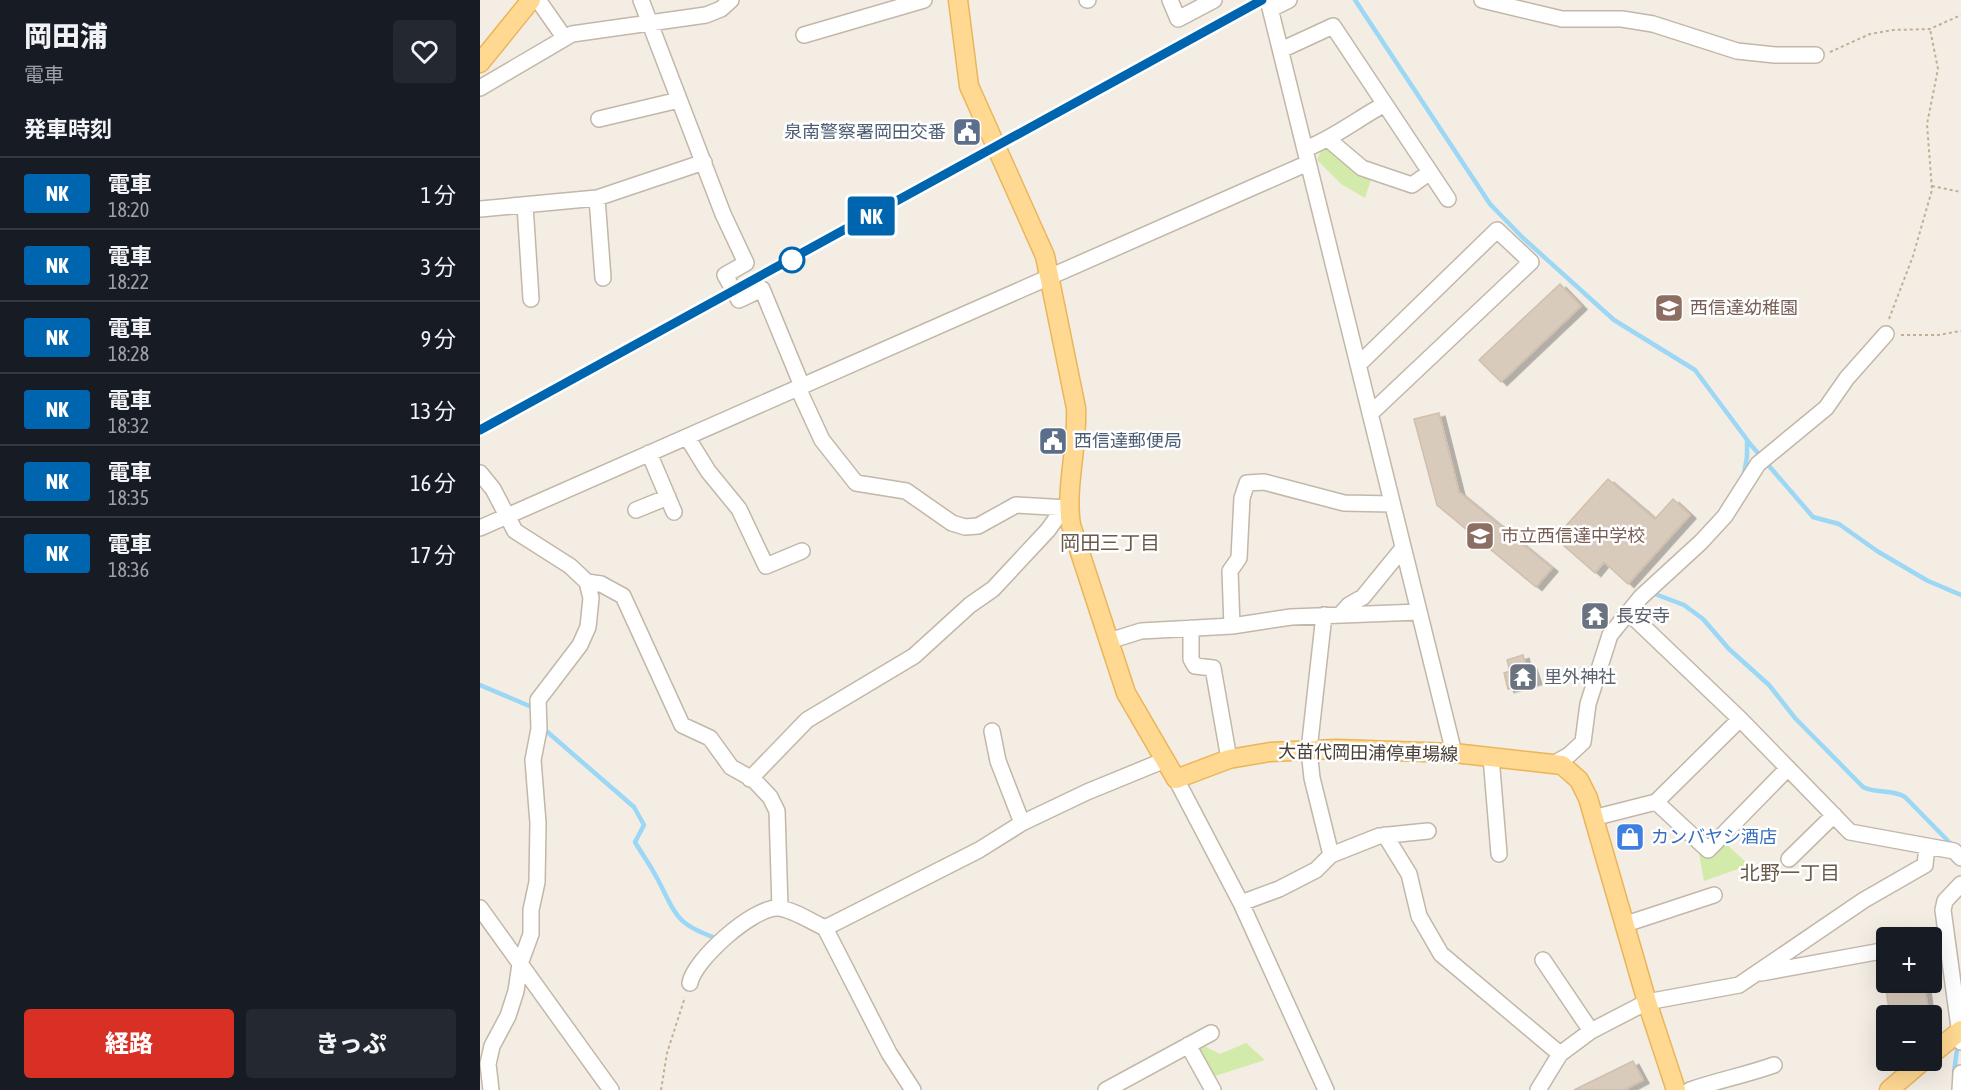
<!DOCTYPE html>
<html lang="ja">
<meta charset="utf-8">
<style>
body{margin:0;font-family:"Asap Condensed","Noto Sans JP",sans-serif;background:#242831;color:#f1f3f6;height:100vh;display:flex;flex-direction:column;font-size:22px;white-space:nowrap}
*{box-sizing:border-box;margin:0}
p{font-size:20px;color:#9ea1a6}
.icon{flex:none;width:33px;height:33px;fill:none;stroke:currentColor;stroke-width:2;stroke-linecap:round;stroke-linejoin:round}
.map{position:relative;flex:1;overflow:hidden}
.side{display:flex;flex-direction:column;background:#171b24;width:480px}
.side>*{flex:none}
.badge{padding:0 12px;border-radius:4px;font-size:21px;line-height:39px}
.buttons{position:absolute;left:1396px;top:927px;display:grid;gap:12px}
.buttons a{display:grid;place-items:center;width:66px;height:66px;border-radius:6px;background:#171b24;box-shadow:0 6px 24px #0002;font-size:30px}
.map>.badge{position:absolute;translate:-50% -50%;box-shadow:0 0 0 3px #fff}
h2{padding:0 24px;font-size:22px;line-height:54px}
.round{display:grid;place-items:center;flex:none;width:63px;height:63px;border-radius:6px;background:#242831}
.summary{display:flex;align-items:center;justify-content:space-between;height:102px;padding:0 24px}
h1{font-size:28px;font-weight:800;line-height:45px}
.action{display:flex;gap:12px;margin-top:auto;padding:12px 24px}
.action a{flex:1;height:69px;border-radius:6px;background:#d93025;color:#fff;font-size:24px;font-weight:800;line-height:69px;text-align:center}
.action a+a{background:#242831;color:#f1f3f6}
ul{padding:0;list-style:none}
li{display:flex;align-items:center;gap:18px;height:72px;padding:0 24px;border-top:2px solid #363941}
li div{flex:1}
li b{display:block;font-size:22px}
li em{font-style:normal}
li .badge{min-width:66px;font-weight:700;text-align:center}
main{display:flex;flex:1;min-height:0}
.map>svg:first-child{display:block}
</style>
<main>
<section class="side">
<div class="summary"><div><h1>岡田浦</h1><p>電車</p></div><a class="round"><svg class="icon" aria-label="heart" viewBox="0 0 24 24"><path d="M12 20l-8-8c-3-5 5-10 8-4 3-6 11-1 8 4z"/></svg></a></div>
<h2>発車時刻</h2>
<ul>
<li><span class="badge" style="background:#0065af;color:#fff">NK</span><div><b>電車</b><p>18:20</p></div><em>1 分</em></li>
<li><span class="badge" style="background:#0065af;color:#fff">NK</span><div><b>電車</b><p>18:22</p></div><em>3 分</em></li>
<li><span class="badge" style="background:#0065af;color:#fff">NK</span><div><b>電車</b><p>18:28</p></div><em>9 分</em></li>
<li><span class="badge" style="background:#0065af;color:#fff">NK</span><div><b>電車</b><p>18:32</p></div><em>13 分</em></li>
<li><span class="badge" style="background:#0065af;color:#fff">NK</span><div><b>電車</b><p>18:35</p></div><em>16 分</em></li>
<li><span class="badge" style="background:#0065af;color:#fff">NK</span><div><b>電車</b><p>18:36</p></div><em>17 分</em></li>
</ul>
<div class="action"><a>経路</a><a>きっぷ</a></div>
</section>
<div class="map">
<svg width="1481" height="1090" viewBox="0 0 1481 1090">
<defs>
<filter id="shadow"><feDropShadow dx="6" dy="3.5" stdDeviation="0" flood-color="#0004"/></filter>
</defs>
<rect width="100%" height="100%" fill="#f3ede4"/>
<path fill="#d2ebaa" d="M847,147L857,158L861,154L892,177L885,198L861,184L837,160L841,151Z
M1242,840L1269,865L1224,881L1218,848Z
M718,1043L740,1054L766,1043L785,1060L732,1077L719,1054Z"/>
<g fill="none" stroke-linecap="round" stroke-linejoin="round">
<path stroke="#9cd7f5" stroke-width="4.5" d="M875,0L1010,204L1043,238L1134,320L1215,370L1271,445L1333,517L1359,524L1397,551L1448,581L1481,595
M1264,474L1267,457V441
M1173,589L1175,594L1204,605L1223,619L1249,649L1289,685L1315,718L1383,787C1397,794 1412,789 1425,797L1473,846
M0,685L54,708
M64,729L154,807L164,825L155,842C162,854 171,866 177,878C197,916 195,924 238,939
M1474,1072L1478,1042"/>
</g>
<path fill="#d9cbbc" stroke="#d1bfac" stroke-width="1.5" filter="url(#shadow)" d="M1080,284L1101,306L1021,382L999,360Z
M959,413L979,492L1072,568L1056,587L957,505L934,419Z
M1128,479L1175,519L1193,499L1210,515L1148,584L1124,562L1115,573L1075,538Z
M1043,655L1046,667L1051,666L1056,681L1028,689L1024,673L1030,671L1027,660Z
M1405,982H1444L1449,1016H1410Z
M1153,1061L1163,1080L1144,1090H1094Z"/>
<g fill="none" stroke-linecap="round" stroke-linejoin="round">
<g stroke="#c2b7a9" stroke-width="18">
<path id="minor" d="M58,0L84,37
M161,0L243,214L266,263L245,275L259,300L282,289L322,386
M607,0H608
M690,0L698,19L734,0
M788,0L974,753
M1002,0L1082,19H1142L1173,24L1257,51L1295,55H1336
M791,9L809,0
M324,35L444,0
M801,50L853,26L968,199
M0,88L92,34L226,15L241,9L251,0
M119,119L199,100
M849,140L882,168L932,185L950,172
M825,149C854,138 877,119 905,104
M117,198L123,278
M45,205L51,299
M0,209L117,198L224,162
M878,365L1017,230L1051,262L890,414
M318,388L342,440L376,483L426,491L472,523L485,527L498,526L536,505L588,508
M207,437L228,471L259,509L286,566L322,551
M169,453L194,512
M0,473L13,489L35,531L90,566L107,582L111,598L108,627L100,645L58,700L59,729L53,760L58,823L57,882L51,910V934L40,964L36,991L28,1016L12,1046L8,1064L11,1090
M156,510L188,497
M0,528L828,163
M107,582L121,584L143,596L202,725L230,738L251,767L274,780L290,797L297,811L300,908
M1148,612L1260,719L1370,832L1474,851L1481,858
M844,615L829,750L832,778L851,855
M860,615L869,605L883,597L923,548
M752,626L750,571L759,558L762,498L767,483L784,482L864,503L912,504
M711,628V659L715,666L733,668L749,759
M629,641L661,631L752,626L811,617L939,612
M512,731L518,761L542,823
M1011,757L1019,854
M1073,764L1089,755L1103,742L1108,704L1130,635L1161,597L1221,542L1245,516L1278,464L1346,408L1367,378L1406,334
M270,779L327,720L434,656L490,605L513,589L568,530L583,509
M696,779L761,903L846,1090
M1176,802L1228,850L1308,768
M1113,818L1176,802L1260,719
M905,835L929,874L939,916L961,954L1080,1054
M1309,859L1354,815
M1481,884L1465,901L1463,910L1481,1042
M761,903L799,889L836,870L851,855L899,836L948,831
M0,908L131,1090
M1146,924L1234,895
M1063,960L1111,1031
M1281,973L1407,950
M210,983C214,960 273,907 298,908C312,909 332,922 345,928
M708,1045L733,1090
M433,1090L409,1053L345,928L499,850L542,823L607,792L685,760
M626,1090L731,1033
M1058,1090L1080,1054L1111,1031L1167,1002L1259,985L1384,900L1445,865L1447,846
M1210,1090C1239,1080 1266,1075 1294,1065
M1480,1090L1481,1073"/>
</g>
<g stroke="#ebb55a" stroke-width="21">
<path id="major" d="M478,0L489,86L565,256L596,408C598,447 585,487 591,525L646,693L696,779L749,759L790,752L856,749L974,753L1082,765L1099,780L1108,798L1167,1002L1196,1090
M0,63L51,0
M1452,1054L1481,1030
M1409,1090L1444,1060"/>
</g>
<path stroke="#c2af96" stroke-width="2" stroke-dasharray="3 3" stroke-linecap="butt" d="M1350,52L1390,34L1413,30L1450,29L1481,15
M1452,186L1481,192
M1409,319L1433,256L1452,190L1447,124L1458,69L1450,29
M1421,335H1458L1481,331
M181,1090L187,1053L205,997"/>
<use href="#minor" stroke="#fff" stroke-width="15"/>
<use href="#major" stroke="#ffd891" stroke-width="18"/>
<g stroke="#959595" stroke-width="7">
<path id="rail" d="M0,430L782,0"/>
</g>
<use href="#rail" stroke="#fff" stroke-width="4.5" stroke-dasharray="14" stroke-linecap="butt"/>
</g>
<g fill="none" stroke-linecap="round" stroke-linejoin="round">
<g stroke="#fff" stroke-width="14">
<path id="line" d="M0,430L782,0"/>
</g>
<use href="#line" stroke="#0065af" stroke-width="9"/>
</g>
<defs>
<g id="civic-square" transform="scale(1.5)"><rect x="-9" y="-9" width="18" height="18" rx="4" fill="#5c6f8a" stroke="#fff"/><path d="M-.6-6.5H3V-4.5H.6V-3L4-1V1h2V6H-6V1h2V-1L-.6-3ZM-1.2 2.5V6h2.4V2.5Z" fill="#fff"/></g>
<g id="school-square" transform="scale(1.5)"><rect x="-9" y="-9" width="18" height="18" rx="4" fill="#8d6e63" stroke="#fff"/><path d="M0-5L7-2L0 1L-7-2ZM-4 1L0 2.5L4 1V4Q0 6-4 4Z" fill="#fff"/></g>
<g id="temple-square" transform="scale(1.5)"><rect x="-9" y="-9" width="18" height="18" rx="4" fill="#6b7280" stroke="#fff"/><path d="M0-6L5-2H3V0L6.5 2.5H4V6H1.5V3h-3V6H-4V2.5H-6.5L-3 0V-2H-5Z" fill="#fff"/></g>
<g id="shop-square" transform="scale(1.5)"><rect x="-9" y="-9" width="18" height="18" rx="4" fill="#3f7fe0" stroke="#fff"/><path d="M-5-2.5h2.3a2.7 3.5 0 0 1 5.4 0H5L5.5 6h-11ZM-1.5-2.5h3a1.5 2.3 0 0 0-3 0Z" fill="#fff"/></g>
</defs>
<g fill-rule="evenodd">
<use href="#civic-square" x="487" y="132"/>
<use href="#school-square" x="1189" y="308"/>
<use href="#civic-square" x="573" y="441"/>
<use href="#school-square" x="1000" y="536"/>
<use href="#temple-square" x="1115" y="616"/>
<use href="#temple-square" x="1043" y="677"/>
<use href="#shop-square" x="1150" y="837"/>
</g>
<circle fill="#fff" stroke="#0065af" stroke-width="3" cx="312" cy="260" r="12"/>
<g text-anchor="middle" stroke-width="5" stroke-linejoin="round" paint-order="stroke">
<g font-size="18" fill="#4e5e75" stroke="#fff" text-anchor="end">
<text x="466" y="138">泉南警察署岡田交番</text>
<text x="594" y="447" text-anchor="start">西信達郵便局</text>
</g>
<g font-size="18" fill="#785e54" stroke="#fff" text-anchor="start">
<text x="1210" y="314">西信達幼稚園</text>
<text x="1021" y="542">市立西信達中学校</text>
</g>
<g font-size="18" fill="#5b616d" stroke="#fff" text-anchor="start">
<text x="1136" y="622">長安寺</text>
<text x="1064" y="683">里外神社</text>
</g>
<g font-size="18" fill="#463d34" stroke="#fff">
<text transform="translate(888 753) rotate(1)" y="6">大苗代岡田浦停車場線</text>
</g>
<g font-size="18" fill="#366cbe" stroke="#fff" text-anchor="start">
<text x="1171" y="843">カンバヤシ酒店</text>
</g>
<g font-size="20" fill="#695a4a" stroke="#fff">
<text x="630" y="550">岡田三丁目</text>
<text x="1310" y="880">北野一丁目</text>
</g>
</g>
</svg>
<div class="buttons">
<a>+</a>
<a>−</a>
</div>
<b class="badge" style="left:391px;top:216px;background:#0065af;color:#fff">NK</b>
</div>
</main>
